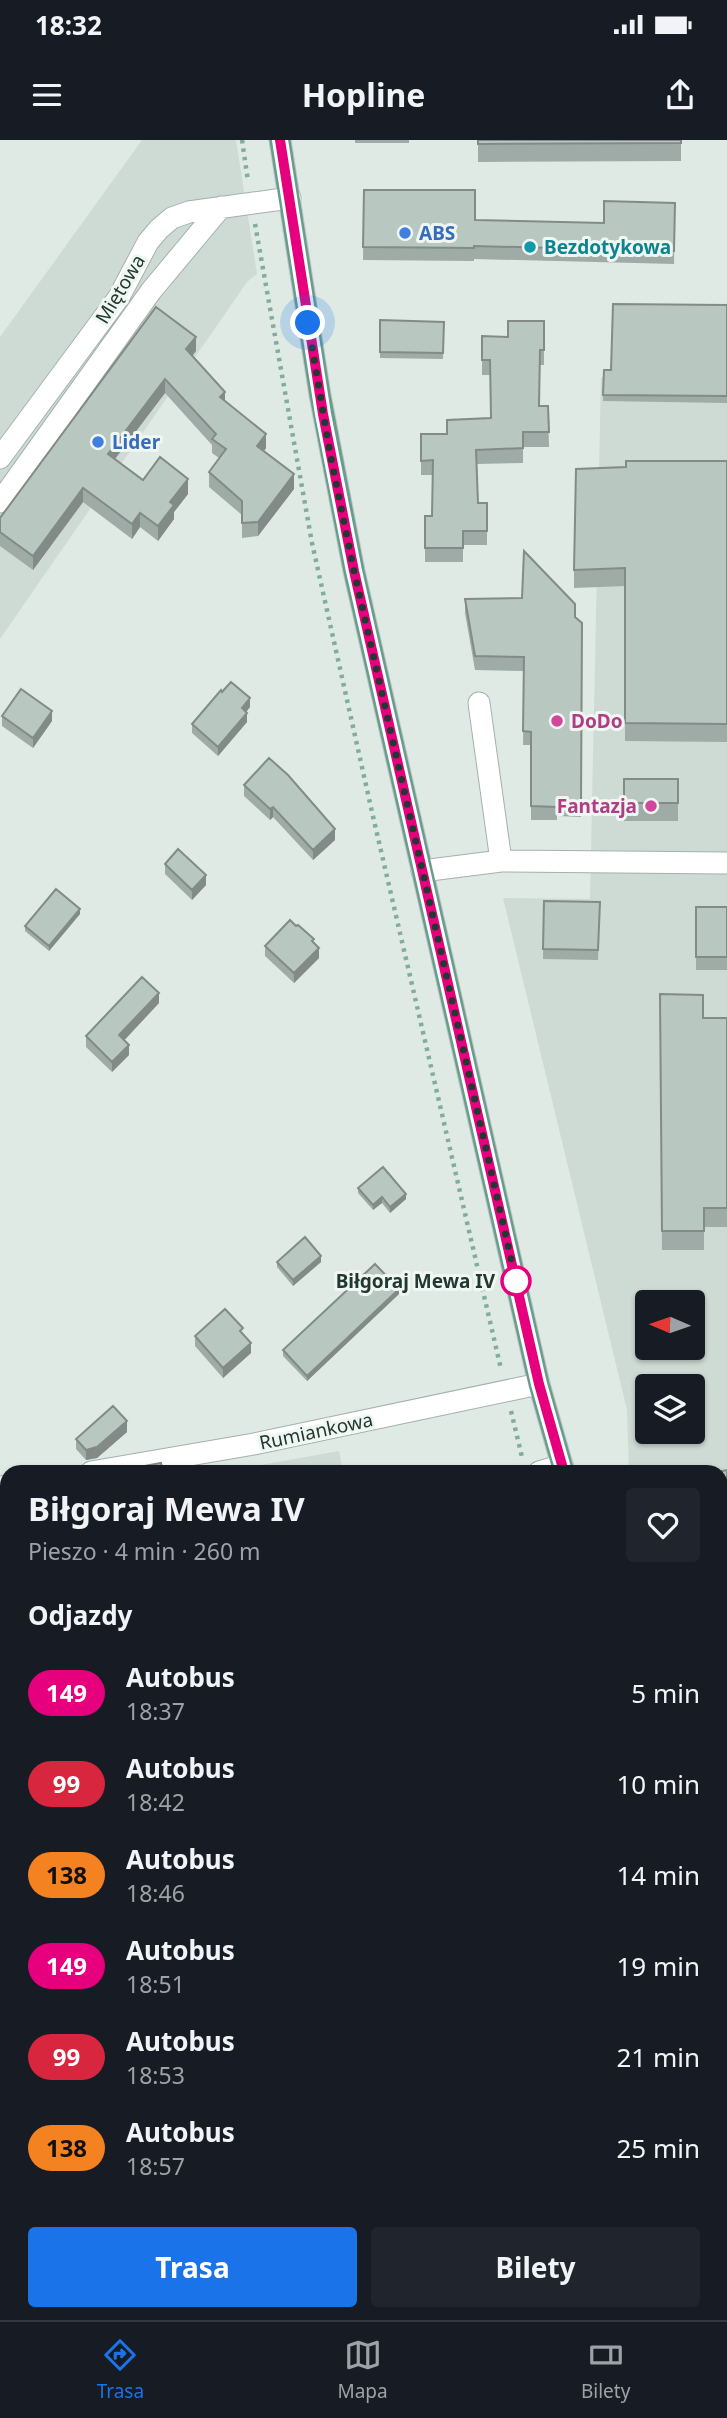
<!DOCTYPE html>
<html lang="pl">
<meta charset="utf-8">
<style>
body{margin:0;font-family:"Noto Sans",sans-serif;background:#20242c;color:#f1f3f6;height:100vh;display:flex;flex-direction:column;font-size:26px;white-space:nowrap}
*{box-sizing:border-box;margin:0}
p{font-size:23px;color:#9ea1a6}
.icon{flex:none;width:38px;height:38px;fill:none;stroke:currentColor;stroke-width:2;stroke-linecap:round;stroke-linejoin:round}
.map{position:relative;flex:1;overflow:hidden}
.details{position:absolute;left:0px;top:1325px;width:728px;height:856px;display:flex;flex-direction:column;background:#171b24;border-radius:21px 21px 0 0;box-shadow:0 2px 5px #0004}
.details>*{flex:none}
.badge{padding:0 14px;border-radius:23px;font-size:24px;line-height:46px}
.needle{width:46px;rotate:272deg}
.tools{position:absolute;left:635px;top:1150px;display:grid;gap:14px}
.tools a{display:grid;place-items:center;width:70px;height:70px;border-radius:7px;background:#171b24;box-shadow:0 2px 5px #0004;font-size:35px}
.you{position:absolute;width:35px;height:35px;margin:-18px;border:5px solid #fff;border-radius:50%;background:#1a73e8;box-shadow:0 0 0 10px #1a73e833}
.map>.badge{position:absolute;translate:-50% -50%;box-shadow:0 0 0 4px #fff}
h2{padding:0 28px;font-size:26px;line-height:63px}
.round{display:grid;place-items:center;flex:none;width:74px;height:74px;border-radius:7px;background:#20242c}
.headline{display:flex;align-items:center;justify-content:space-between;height:119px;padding:0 28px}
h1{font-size:33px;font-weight:700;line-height:52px}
.action{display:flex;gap:14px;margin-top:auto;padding:14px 28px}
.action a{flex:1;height:80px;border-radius:7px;background:#1a73e8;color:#fff;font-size:28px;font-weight:700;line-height:80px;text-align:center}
.action a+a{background:#20242c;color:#f1f3f6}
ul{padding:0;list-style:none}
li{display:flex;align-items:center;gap:21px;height:91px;padding:0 28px}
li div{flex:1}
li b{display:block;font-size:26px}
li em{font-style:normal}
li .badge{min-width:77px;font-weight:700;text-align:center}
.status{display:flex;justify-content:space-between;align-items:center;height:49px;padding:0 35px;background:#171b24;direction:ltr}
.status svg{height:19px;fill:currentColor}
header{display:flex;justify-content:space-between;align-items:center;height:91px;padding:0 28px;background:#171b24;font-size:32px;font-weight:700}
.menu{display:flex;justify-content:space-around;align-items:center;height:98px;border-top:2px solid #363941;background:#171b24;font-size:19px;color:#9ea1a6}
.menu a{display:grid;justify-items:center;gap:4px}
.menu .active{color:#1a73e8}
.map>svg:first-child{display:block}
</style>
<div class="status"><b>18:32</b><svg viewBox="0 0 49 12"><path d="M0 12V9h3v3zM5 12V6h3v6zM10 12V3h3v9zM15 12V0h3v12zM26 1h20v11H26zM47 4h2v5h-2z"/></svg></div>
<header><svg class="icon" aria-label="menu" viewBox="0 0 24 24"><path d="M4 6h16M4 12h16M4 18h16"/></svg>Hopline<svg class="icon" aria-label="share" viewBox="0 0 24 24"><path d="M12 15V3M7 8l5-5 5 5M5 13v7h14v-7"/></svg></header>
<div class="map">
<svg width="727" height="2180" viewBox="0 0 727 2180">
<rect width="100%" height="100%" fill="#e0eae5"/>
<path fill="#cedad4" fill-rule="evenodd" d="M142,0H236L257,134L247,142L0,499V197Z
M727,231V1654L721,1633V1332H629L627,1270L503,758L590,759L601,237ZM648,1162H693V1208H648ZM648,1246H693V1292H648Z
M339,1311L343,1332H222Z
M7,1370V2174H721V2097L727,2095V2180H0V1371Z"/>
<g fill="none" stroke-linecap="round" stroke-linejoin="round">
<g stroke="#a3b1ac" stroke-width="23">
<path id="minor" d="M0,318L119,157L148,102L159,89L172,78L189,72L290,58
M0,362L151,151L221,67
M479,563L501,721
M422,731L501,721L727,723
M91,1332L254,1304L539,1244
M539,1332L562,1325
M0,1347L7,1346
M721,1669L727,1667
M721,1900L727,1898
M721,2025L727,2023
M412,2174L414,2180"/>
</g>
<g stroke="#bdc4c2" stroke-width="23">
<path id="major" d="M280,0L320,255L354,431L539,1244L564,1332
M721,1786L727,1804"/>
</g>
<path stroke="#82ac9e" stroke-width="4.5" stroke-dasharray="3.5 5" stroke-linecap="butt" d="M242,0L248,41
M255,84L312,403L372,672L501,1229
M511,1271L522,1317
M726,1739H727
M721,1969L727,2001"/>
<use href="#minor" stroke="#fff" stroke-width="21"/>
<use href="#major" stroke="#679d8e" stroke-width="21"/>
</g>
<path fill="#9faba6" d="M355,0H409V3H355Z
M478,0H681V21L478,22Z
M364,50L475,80L604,83L675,63L674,124L474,119V121L363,120Z
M727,165V263L603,261L604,230H611Z
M380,180L444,182L443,219L380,218Z
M544,181V225H540L539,266H548L549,307H523V323L477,324L478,363H487V405H463V422H425V376H432L433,335H421V294H447L490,278V235H482V196L508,197Z
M196,211L192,216L225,261L266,308L264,311L294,349L258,396L242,398V375L209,347V332L219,318L212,313V305L165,253L115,319L143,340L188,354L174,372V379L158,401L140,387L132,399L83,362L33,430L0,406V378Z
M727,321V602L625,601V446L574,448V430Z
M465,459L575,477L582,483L581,677L557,676V680H531V605H523L524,531L475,530L465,473Z
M250,567L246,572L247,582L218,616L192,593V584Z
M2,576L52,581L33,608L2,586Z
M624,639H678V681H624Z
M244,645L335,700L313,720L273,677L270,680L244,656Z
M165,724L206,745L192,760L165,734Z
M544,761L600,762L598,820L543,819Z
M696,767H727V830H696Z
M80,774L49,811L25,791V786Z
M314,803L319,818L294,843L265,816V806Z
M660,854L703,878L727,877V1087H704V1110H662Z
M159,863L124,900L129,915L112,932L86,907V896Z
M358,1048L406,1059L390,1073L382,1063L373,1070L358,1053Z
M277,1122H321L293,1146L277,1127Z
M399,1154L307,1241L283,1216V1210Z
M243,1194L251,1213L223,1238L195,1206V1196Z
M127,1292L97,1318L86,1320L76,1309V1299Z
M7,1352V1430L0,1431V1353Z
M7,1454V1994L0,1996V1455Z
M451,2174H724L708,2180H453Z"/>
<path fill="#828b87" d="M196,197V211L186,224V209Z
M165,239V253L108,328V314Z
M225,252V267L220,257Z
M266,294V308L257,320V306Z
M294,334V349L258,396V382Z
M188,339V354L174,372V379L158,401V386L170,362Z
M83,348V362L33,430V416Z
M140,373V387L132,399V384Z
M250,558V567L242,577V568Z
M52,571V581L33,608V598Z
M247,573V582L218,616V607Z
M273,667V677L270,680V669Z
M335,689V700L313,720V710Z
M206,735V745L192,760V750Z
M80,769V774L49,811V806Z
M319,808V818L294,843V833Z
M159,853V863L119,906V895Z
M129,905V915L112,932V922Z
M406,1054V1059L390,1073V1067Z
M382,1057V1063L373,1070V1065Z
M321,1116V1122L293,1146V1140Z
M399,1149V1154L307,1241V1236Z
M251,1203V1213L223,1238V1228Z
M127,1281V1292L97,1318L86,1320V1310Z
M727,1380V1393L721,1394V1381Z
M724,2157V2174L708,2180H664L680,2174H721V2158Z"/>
<path fill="#b9c7c1" stroke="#828b87" stroke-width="2" d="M478,0H681V3L478,4Z
M364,50H475V80L604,83V61L675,63L674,111L474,106V108L363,107Z
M613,164L727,165V256L603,255L604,230H611Z
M156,167L196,197L186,209L225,252L220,257L266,294L257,306L294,334L258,382L242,383V361L209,332L226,309L212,299L216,294L165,239L108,314L143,340L160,317L188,339L170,362L174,365L158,386L140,373L132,384L83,348L33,416L0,392V378Z
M380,180L444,182L443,213L380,212Z
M508,181H544V210H540L539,266H548L549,292H523V308L476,310L478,363H487V391H463V408H425V376H432L433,320L421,321V294H447V280L491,278L490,220H482V196L508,197Z
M626,321H727V584L625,583V428L574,430L576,329L626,327Z
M524,411L575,464V477L582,483L581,663H557V667L531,666V592L523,591L524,517L475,516L465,459L522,458Z
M231,542L250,558L242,568L247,573L218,607L192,584L221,550L222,552Z
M21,549L52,571L33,598L2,576Z
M269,618L288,635L335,689L313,710L273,667L270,669L244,645Z
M624,639H678V663H624Z
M178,709L206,735L192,750L165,724Z
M56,749L80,769L49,806L25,786Z
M544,761L600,762L598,810L543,809Z
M696,767H727V817H696Z
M290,780L296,786L298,785L314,799L312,801L319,808L294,833L265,806Z
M142,837L159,853L119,895L129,905L112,922L86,896Z
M660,854L703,855V878H727V1068H704V1091H662Z
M383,1027L406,1054L390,1067L382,1057L373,1065L358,1048Z
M305,1097L321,1116L293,1140L277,1122Z
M375,1124L399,1149L307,1236L283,1210Z
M225,1169L243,1188L240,1191L251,1203L223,1228L195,1196Z
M113,1266L127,1281L97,1307L86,1310L76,1299Z
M161,1323L163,1332H113Z
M727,1330V1380L721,1381V1332H718Z
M7,1352V1413L0,1415V1353Z
M7,1454V1976L0,1978V1455Z
M7,2100V2174H144L145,2180H0V2101Z
M721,2148L724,2157L721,2158Z
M457,2174H680L664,2180H459Z"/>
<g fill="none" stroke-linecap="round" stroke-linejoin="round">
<g stroke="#fff" stroke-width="16">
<path id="line" d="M280,0L323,274L354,431L539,1244L564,1332"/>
</g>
<use href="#line" stroke="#e6007e" stroke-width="10"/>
<path stroke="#223932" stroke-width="7" stroke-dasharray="0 12.6" d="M308,183L330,313L354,431L518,1149L516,1141"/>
</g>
<g fill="#3f7fe0" stroke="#f0f7f3" stroke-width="2.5">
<circle cx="405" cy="93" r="7"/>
<circle cx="98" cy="302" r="7"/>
</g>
<circle fill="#0f9aa8" stroke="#f0f7f3" stroke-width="2.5" cx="530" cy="107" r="7"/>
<g fill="#d1479c" stroke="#f0f7f3" stroke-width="2.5">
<circle cx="557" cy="581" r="7"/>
<circle cx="651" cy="666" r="7"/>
</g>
<circle fill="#fff" stroke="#e6007e" stroke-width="3.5" cx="516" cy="1141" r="14"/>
<g text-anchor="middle" stroke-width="6" stroke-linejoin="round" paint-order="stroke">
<g font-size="19" font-weight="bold" fill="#366cbe" stroke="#f0f7f3" text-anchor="start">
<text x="419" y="100">ABS</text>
<text x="112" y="309">Lider</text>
</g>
<g font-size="19" font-weight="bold" fill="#0d838f" stroke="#f0f7f3" text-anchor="start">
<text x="544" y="114">Bezdotykowa</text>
</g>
<g font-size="19" fill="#223932" stroke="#f0f7f3">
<text transform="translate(120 149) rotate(-59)" y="7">Miętowa</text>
<text transform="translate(316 1291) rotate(-12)" y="7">Rumiankowa</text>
</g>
<g font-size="19" font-weight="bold" fill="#b23c85" stroke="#f0f7f3" text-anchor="start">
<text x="571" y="588">DoDo</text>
<text x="637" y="673" text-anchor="end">Fantazja</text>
</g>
<g font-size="19" font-weight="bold" fill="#223932" stroke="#f0f7f3" text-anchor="end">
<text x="495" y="1148">Biłgoraj Mewa IV</text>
</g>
</g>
</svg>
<div class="tools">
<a><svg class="needle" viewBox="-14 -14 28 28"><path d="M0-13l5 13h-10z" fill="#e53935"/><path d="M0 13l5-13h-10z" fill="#9ea1a6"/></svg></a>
<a><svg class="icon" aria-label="layers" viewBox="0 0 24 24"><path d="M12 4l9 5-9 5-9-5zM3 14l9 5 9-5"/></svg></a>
</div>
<div class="you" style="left:308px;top:183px"></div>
<section class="details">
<div class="headline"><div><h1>Biłgoraj Mewa IV</h1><p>Pieszo · 4 min · 260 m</p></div><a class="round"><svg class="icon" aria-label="heart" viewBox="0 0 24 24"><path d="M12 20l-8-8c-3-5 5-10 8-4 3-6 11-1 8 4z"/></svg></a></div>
<h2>Odjazdy</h2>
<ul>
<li><span class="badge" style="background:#e6007e;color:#fff">149</span><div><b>Autobus</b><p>18:37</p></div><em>5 min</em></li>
<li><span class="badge" style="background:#d7263d;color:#fff">99</span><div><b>Autobus</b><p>18:42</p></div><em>10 min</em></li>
<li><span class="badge" style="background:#f58220;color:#111">138</span><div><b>Autobus</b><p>18:46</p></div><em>14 min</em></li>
<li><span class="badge" style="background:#e6007e;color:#fff">149</span><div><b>Autobus</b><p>18:51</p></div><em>19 min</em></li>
<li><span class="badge" style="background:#d7263d;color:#fff">99</span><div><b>Autobus</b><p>18:53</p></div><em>21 min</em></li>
<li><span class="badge" style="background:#f58220;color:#111">138</span><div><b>Autobus</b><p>18:57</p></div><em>25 min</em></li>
</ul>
<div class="action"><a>Trasa</a><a>Bilety</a></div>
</section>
</div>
<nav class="menu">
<a class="active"><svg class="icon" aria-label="directions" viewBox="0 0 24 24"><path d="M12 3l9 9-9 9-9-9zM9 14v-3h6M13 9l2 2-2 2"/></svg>Trasa</a>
<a><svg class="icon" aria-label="map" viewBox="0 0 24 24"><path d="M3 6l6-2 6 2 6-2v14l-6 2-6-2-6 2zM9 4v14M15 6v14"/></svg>Mapa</a>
<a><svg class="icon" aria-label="tickets" viewBox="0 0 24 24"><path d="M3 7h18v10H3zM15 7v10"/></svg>Bilety</a>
</nav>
